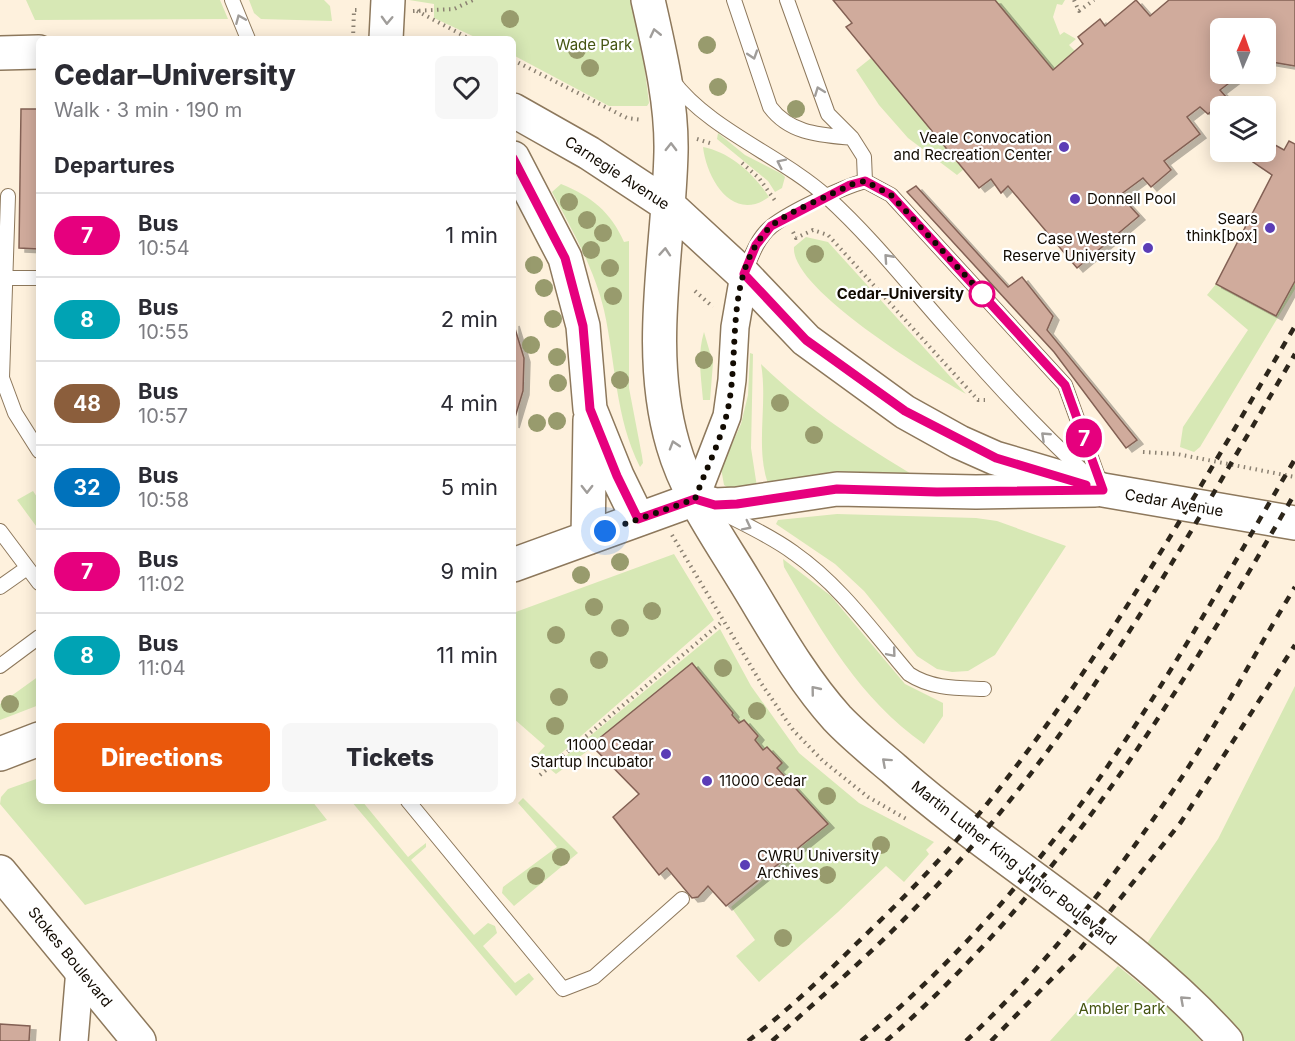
<!DOCTYPE html>
<meta charset="utf-8">
<style>
body{margin:0;font-family:Inter,sans-serif;background:#f7f7f7;color:#2b2b33;height:100vh;display:flex;flex-direction:column;font-size:22px;white-space:nowrap}
*{box-sizing:border-box;margin:0}
p{font-size:20px;color:#7c7c81}
.icon{flex:none;width:33px;height:33px;fill:none;stroke:currentColor;stroke-width:2;stroke-linecap:round;stroke-linejoin:round}
.map{position:relative;flex:1;overflow:hidden}
.drawer{position:absolute;left:36px;top:36px;width:480px;height:768px;display:flex;flex-direction:column;background:#fff;border-radius:9px;box-shadow:0 3px 15px #0003}
.drawer>*{flex:none}
.badge{padding:0 12px;border-radius:20px;font-size:21px;line-height:39px}
.needle{width:39px;rotate:2deg}
.tools{position:absolute;left:1210px;top:18px;display:grid;gap:12px}
.tools a{display:grid;place-items:center;width:66px;height:66px;border-radius:9px;background:#fff;box-shadow:0 3px 15px #0003;font-size:30px}
.you{position:absolute;width:30px;height:30px;margin:-15px;border:4px solid #fff;border-radius:50%;background:#1a73e8;box-shadow:0 0 0 9px #1a73e833}
.map>.badge{position:absolute;translate:-50% -50%;box-shadow:0 0 0 3px #fff}
h2{padding:0 18px;font-size:22px;line-height:54px}
.round{display:grid;place-items:center;flex:none;width:63px;height:63px;border-radius:9px;background:#f7f7f7}
.summary{display:flex;align-items:center;justify-content:space-between;height:102px;padding:0 18px}
h1{font-size:28px;font-weight:800;line-height:45px}
.cta{display:flex;gap:12px;margin-top:auto;padding:12px 18px}
.cta a{flex:1;height:69px;border-radius:9px;background:#ea580c;color:#fff;font-size:24px;font-weight:800;line-height:69px;text-align:center}
.cta a+a{background:#f7f7f7;color:#2b2b33}
ul{padding:0;list-style:none}
li{display:flex;align-items:center;gap:18px;height:84px;padding:0 18px;border-top:2px solid #e1e1e2}
li div{flex:1}
li b{display:block;font-size:22px}
li em{font-style:normal}
li .badge{min-width:66px;font-weight:700;text-align:center}
.map>svg:first-child{display:block}
</style>
<div class="map">
<svg width="1295" height="1041" viewBox="0 0 1295 1041">
<defs>
<filter id="shadow"><feDropShadow dx="6" dy="4" stdDeviation="0" flood-color="#0004"/></filter>
</defs>
<rect width="100%" height="100%" fill="#fef1dd"/>
<path fill="#d7e8b5" d="M26,0H220L228,19L35,20Z
M249,0H324L330,6L332,21L261,19L254,13Z
M409,0H630L642,48L649,103L647,106H609L513,55V39H479L434,18V4Z
M995,0H1065L1062,5L1057,4L1053,17L1060,35L1064,32L1076,39L1069,45L1075,51L1053,70Z
M871,58L964,169L957,175L908,138L879,105L856,70Z
M718,133L745,155L782,174L785,177L782,188L775,192L768,181L717,139Z
M703,147C730,152 754,174 769,197C733,223 707,180 703,147Z
M561,184C591,196 611,212 624,242L629,241V388L642,456L643,463L640,467C615,417 616,364 604,310C594,268 572,230 552,192Z
M806,237L828,242L966,394C931,374 790,289 794,247Z
M1295,281V289L1200,447L1194,452L1180,447L1183,427L1248,330L1207,295L1216,284L1276,316Z
M704,332L713,363L710,400H703C701,376 697,355 704,332Z
M750,353L753,354L751,448L757,487L730,489L724,485L721,468L741,424L748,395Z
M761,364C807,409 863,445 918,478L768,484C755,446 768,404 761,364Z
M33,491L39,500V530L17,500Z
M837,514L976,518L997,521L1066,546L995,655L968,671L952,672L937,669L917,656L864,591L835,564L776,524L778,520Z
M674,554L714,620L542,770L533,759L545,746L513,718V613Z
M783,559L831,596L905,684L943,703V716L924,744C860,699 823,634 784,567Z
M720,629L751,686L799,753L859,803L934,842L926,850L929,854L904,882L886,866L838,912L759,982L736,956L755,940L731,907L828,824L777,768L781,763L767,747L763,750L755,740L758,736L744,720L739,723L732,715L733,713L692,663L591,745L593,747L556,774L550,769Z
M39,676V705L0,720V704Z
M1295,686V1041H1226L1137,958L1218,839Z
M39,778V801H312L327,820L85,905L0,804L1,797L8,789Z
M523,798L578,853L514,906L502,893L503,887L557,847L518,803Z
M351,801H362L408,857L426,843V847L411,860L474,935L488,923L495,926L497,933L483,946L515,983L529,973L534,979L516,996Z
M1118,966L1179,1016L1201,1041H1050Z"/>
<path fill="#d0ab9c" stroke="#836154" stroke-width="1.5" filter="url(#shadow)" d="M833,0H995L1053,70L1083,44L1078,37L1100,19L1105,26L1136,0L1150,16L1169,0H1295V66L1266,61V28H1221V74H1241L1220,90L1227,98L1208,114L1200,107L1187,117L1200,134L1164,161L1171,170L1151,187L1143,178L1120,195L1139,216L1077,268L1008,186L1001,193L991,179L979,188L846,27L852,23Z
M21,109H39V249L19,248Z
M1266,140L1284,150L1289,141L1295,144V281L1276,316L1216,284L1272,175L1253,162L1260,152H1266Z
M916,186L1008,287L1022,277L1053,316L1047,330L1137,440L1126,448L1054,352L907,192Z
M513,322L524,358L523,391L513,424Z
M692,663L733,713L732,715L739,723L744,720L758,736L755,740L763,750L767,747L782,763L777,768L828,824L726,906L708,886L698,897L692,898L667,868L659,875L613,817L639,794L591,745Z
M0,1024L30,1026L29,1041H0Z"/>
<g fill="none" stroke-linecap="round" stroke-linejoin="round">
<g stroke="#8d785c" stroke-width="16">
<path id="service" d="M232,0L248,39
M734,0L770,107C790,134 821,135 852,138
M787,0L828,114L852,138L864,157L865,181
M672,80C709,130 782,156 827,197C871,237 908,284 947,328C992,380 1038,430 1088,476
M8,196L2,378L15,413L39,451
M744,274C751,257 757,238 772,226C791,211 841,188 865,181L891,195L1065,385L1102,488
M4,278H39
M721,512C746,525 771,536 794,553C840,585 873,632 909,674C932,689 957,688 984,689
M0,531L39,583
M0,587L27,568
M0,666L39,637
M408,801L563,989L594,977L682,899"/>
</g>
<g stroke="#8d785c" stroke-width="30">
<path id="minor" d="M695,499L727,416L732,380L735,327L744,275
M74,1041L80,969"/>
</g>
<g stroke="#8d785c" stroke-width="36">
<path id="tertiary" d="M513,158L565,258L583,326L590,409L617,476L638,519
M588,538L590,420
M513,565L695,499L715,505L737,504L837,489L976,492L1095,490
M0,754L39,739"/>
</g>
<g stroke="#8d785c" stroke-width="36">
<path id="secondary" d="M648,0C659,49 672,101 671,152C669,248 645,350 673,445C687,494 718,537 744,580C773,627 800,677 837,718C854,736 875,753 894,769C1001,864 1130,934 1226,1041
M386,39L388,0
M0,53L39,52
M513,110L589,153L668,205L744,275L806,340L905,412L959,442L995,458L1103,490L1295,523
M0,872L139,1041"/>
</g>
<path stroke="#8b8172" stroke-width="4" stroke-dasharray="1.5 4.5" stroke-linecap="butt" d="M1074,0L1079,11L1094,0
M413,11L454,9L473,0
M417,11L470,39
M353,39L354,10H361
M513,60L627,118L642,120
M697,139L713,144
M742,163L759,178L776,202
M793,232L796,238L813,230L828,235L978,400H985
M695,291L713,307
M1143,452L1177,454L1295,477
M672,535L761,683L793,730L823,761L868,797L908,820
M540,775L723,621"/>
<use href="#service" stroke="#fff" stroke-width="14"/>
<use href="#minor" stroke="#fff" stroke-width="27"/>
<use href="#tertiary" stroke="#fff" stroke-width="33"/>
<use href="#secondary" stroke="#fff" stroke-width="33"/>
<path stroke="#2d261b" stroke-width="4.5" stroke-dasharray="8 8" stroke-linecap="butt" d="M748,1041C786,1012 822,978 856,944C902,900 947,854 987,804C1105,656 1199,489 1295,326
M772,1041C834,986 896,931 952,869C1091,715 1190,532 1295,354
M861,1041C958,960 1043,862 1114,757C1180,661 1236,559 1295,459
M886,1041C1060,889 1180,692 1295,493
M966,1041C1048,964 1118,873 1180,780C1221,718 1256,651 1295,587
M991,1041L1077,953L1181,822L1295,645"/>
</g>
<g fill="#989b6d">
<circle cx="510" cy="19" r="9"/>
<circle cx="707" cy="45" r="9"/>
<circle cx="577" cy="50" r="9"/>
<circle cx="590" cy="68" r="9"/>
<circle cx="718" cy="87" r="9"/>
<circle cx="796" cy="109" r="9"/>
<circle cx="569" cy="202" r="9"/>
<circle cx="587" cy="220" r="9"/>
<circle cx="603" cy="233" r="9"/>
<circle cx="591" cy="250" r="9"/>
<circle cx="815" cy="254" r="9"/>
<circle cx="534" cy="265" r="9"/>
<circle cx="610" cy="268" r="9"/>
<circle cx="544" cy="288" r="9"/>
<circle cx="613" cy="296" r="9"/>
<circle cx="553" cy="319" r="9"/>
<circle cx="531" cy="345" r="9"/>
<circle cx="557" cy="357" r="9"/>
<circle cx="704" cy="360" r="9"/>
<circle cx="620" cy="380" r="9"/>
<circle cx="558" cy="383" r="9"/>
<circle cx="780" cy="403" r="9"/>
<circle cx="557" cy="421" r="9"/>
<circle cx="537" cy="423" r="9"/>
<circle cx="814" cy="435" r="9"/>
<circle cx="620" cy="562" r="9"/>
<circle cx="581" cy="575" r="9"/>
<circle cx="594" cy="607" r="9"/>
<circle cx="652" cy="611" r="9"/>
<circle cx="620" cy="628" r="9"/>
<circle cx="556" cy="635" r="9"/>
<circle cx="599" cy="660" r="9"/>
<circle cx="723" cy="668" r="9"/>
<circle cx="559" cy="697" r="9"/>
<circle cx="10" cy="704" r="9"/>
<circle cx="757" cy="711" r="9"/>
<circle cx="555" cy="726" r="9"/>
<circle cx="827" cy="796" r="9"/>
<circle cx="881" cy="845" r="9"/>
<circle cx="561" cy="857" r="9"/>
<circle cx="827" cy="875" r="9"/>
<circle cx="536" cy="876" r="9"/>
<circle cx="783" cy="938" r="9"/>
</g>
<defs><path id="oneway-chevron" d="M-2-3.5L2.5 0L-2 3.5" fill="none" stroke-width="1.6" stroke-linecap="round" stroke-linejoin="round" transform="scale(1.5)"/></defs>
<g stroke="#a09d9a">
<use href="#oneway-chevron" transform="translate(240 19) rotate(-113)"/>
<use href="#oneway-chevron" transform="translate(387 20) rotate(92)"/>
<use href="#oneway-chevron" transform="translate(655 33) rotate(-103)"/>
<use href="#oneway-chevron" transform="translate(753 55) rotate(72)"/>
<use href="#oneway-chevron" transform="translate(819 91) rotate(-111)"/>
<use href="#oneway-chevron" transform="translate(671 147) rotate(-89)"/>
<use href="#oneway-chevron" transform="translate(781 163) rotate(-154)"/>
<use href="#oneway-chevron" transform="translate(665 252) rotate(-86)"/>
<use href="#oneway-chevron" transform="translate(888 258) rotate(-132)"/>
<use href="#oneway-chevron" transform="translate(1045 436) rotate(-137)"/>
<use href="#oneway-chevron" transform="translate(674 445) rotate(-107)"/>
<use href="#oneway-chevron" transform="translate(587 489) rotate(90)"/>
<use href="#oneway-chevron" transform="translate(747 526) rotate(27)"/>
<use href="#oneway-chevron" transform="translate(892 653) rotate(50)"/>
<use href="#oneway-chevron" transform="translate(815 690) rotate(-129)"/>
<use href="#oneway-chevron" transform="translate(886 762) rotate(-138)"/>
<use href="#oneway-chevron" transform="translate(1184 1000) rotate(-138)"/>
</g>
<g fill="none" stroke-linecap="round" stroke-linejoin="round">
<g stroke="#fff" stroke-width="14">
<path id="line" d="M513,158L565,258L583,326L590,409L617,476L638,519L695,499L715,505L737,504L837,489L937,492L1103,490L1065,385L891,195L865,181L850,185L771,226L756,245L744,274L806,340L905,411L996,458L1086,485"/>
</g>
<use href="#line" stroke="#e6007e" stroke-width="9"/>
<path stroke="#120b02" stroke-width="6" stroke-dasharray="0 10.8" d="M605,531L695,499C705,471 720,443 727,413C741,354 723,276 769,228C784,213 830,196 850,185L865,181L891,195L986,298L982,294"/>
</g>
<g fill="#5b3db6" stroke="#fff" stroke-width="2">
<circle cx="1064" cy="147" r="6"/>
<circle cx="1075" cy="199" r="6"/>
<circle cx="1270" cy="228" r="6"/>
<circle cx="1148" cy="248" r="6"/>
<circle cx="666" cy="754" r="6"/>
<circle cx="707" cy="781" r="6"/>
<circle cx="745" cy="865" r="6"/>
</g>
<circle fill="#fff" stroke="#e6007e" stroke-width="3" cx="982" cy="294" r="12"/>
<g text-anchor="middle" stroke-width="4.5" stroke-linejoin="round" paint-order="stroke">
<g font-size="15" fill="#455512" stroke="#fff">
<text x="594" y="50">Wade Park</text>
<text x="1122" y="1014">Ambler Park</text>
</g>
<g font-size="15" fill="#120b02" stroke="#fff" text-anchor="end">
<text x="1052" y="143">Veale Convocation<tspan x="1052" dy="17">and Recreation Center</tspan></text>
<text x="1087" y="204" text-anchor="start">Donnell Pool</text>
<text x="1258" y="224">Sears<tspan x="1258" dy="17">think[box]</tspan></text>
<text x="1136" y="244">Case Western<tspan x="1136" dy="17">Reserve University</tspan></text>
<text x="654" y="750">11000 Cedar<tspan x="654" dy="17">Startup Incubator</tspan></text>
<text x="719" y="786" text-anchor="start">11000 Cedar</text>
<text x="757" y="861" text-anchor="start">CWRU University<tspan x="757" dy="17">Archives</tspan></text>
</g>
<g font-size="15" fill="#120b02" stroke="#fff">
<text transform="translate(617 173) rotate(33)" y="5">Carnegie Avenue</text>
<text transform="translate(1174 503) rotate(10)" y="5">Cedar Avenue</text>
<text transform="translate(1014 863) rotate(38)" y="5">Martin Luther King Junior Boulevard</text>
<text transform="translate(70 957) rotate(51)" y="5">Stokes Boulevard</text>
</g>
<g font-size="15" font-weight="bold" fill="#120b02" stroke="#fff" text-anchor="end">
<text x="964" y="299">Cedar–University</text>
</g>
</g>
</svg>
<div class="tools">
<a><svg class="needle" viewBox="-14 -14 28 28"><path d="M0-13l5 13h-10z" fill="#e53935"/><path d="M0 13l5-13h-10z" fill="#7c7c81"/></svg></a>
<a><svg class="icon" aria-label="layers" viewBox="0 0 24 24"><path d="M12 4l9 5-9 5-9-5zM3 14l9 5 9-5"/></svg></a>
</div>
<div class="you" style="left:605px;top:531px"></div>
<b class="badge" style="left:1084px;top:438px;background:#e6007e;color:#fff">7</b>
<section class="drawer">
<div class="summary"><div><h1>Cedar–University</h1><p>Walk · 3 min · 190 m</p></div><a class="round"><svg class="icon" aria-label="heart" viewBox="0 0 24 24"><path d="M12 20l-8-8c-3-5 5-10 8-4 3-6 11-1 8 4z"/></svg></a></div>
<h2>Departures</h2>
<ul>
<li><span class="badge" style="background:#e6007e;color:#fff">7</span><div><b>Bus</b><p>10:54</p></div><em>1 min</em></li>
<li><span class="badge" style="background:#00a3b4;color:#fff">8</span><div><b>Bus</b><p>10:55</p></div><em>2 min</em></li>
<li><span class="badge" style="background:#8b5e3c;color:#fff">48</span><div><b>Bus</b><p>10:57</p></div><em>4 min</em></li>
<li><span class="badge" style="background:#0072bc;color:#fff">32</span><div><b>Bus</b><p>10:58</p></div><em>5 min</em></li>
<li><span class="badge" style="background:#e6007e;color:#fff">7</span><div><b>Bus</b><p>11:02</p></div><em>9 min</em></li>
<li><span class="badge" style="background:#00a3b4;color:#fff">8</span><div><b>Bus</b><p>11:04</p></div><em>11 min</em></li>
</ul>
<div class="cta"><a>Directions</a><a>Tickets</a></div>
</section>
</div>
